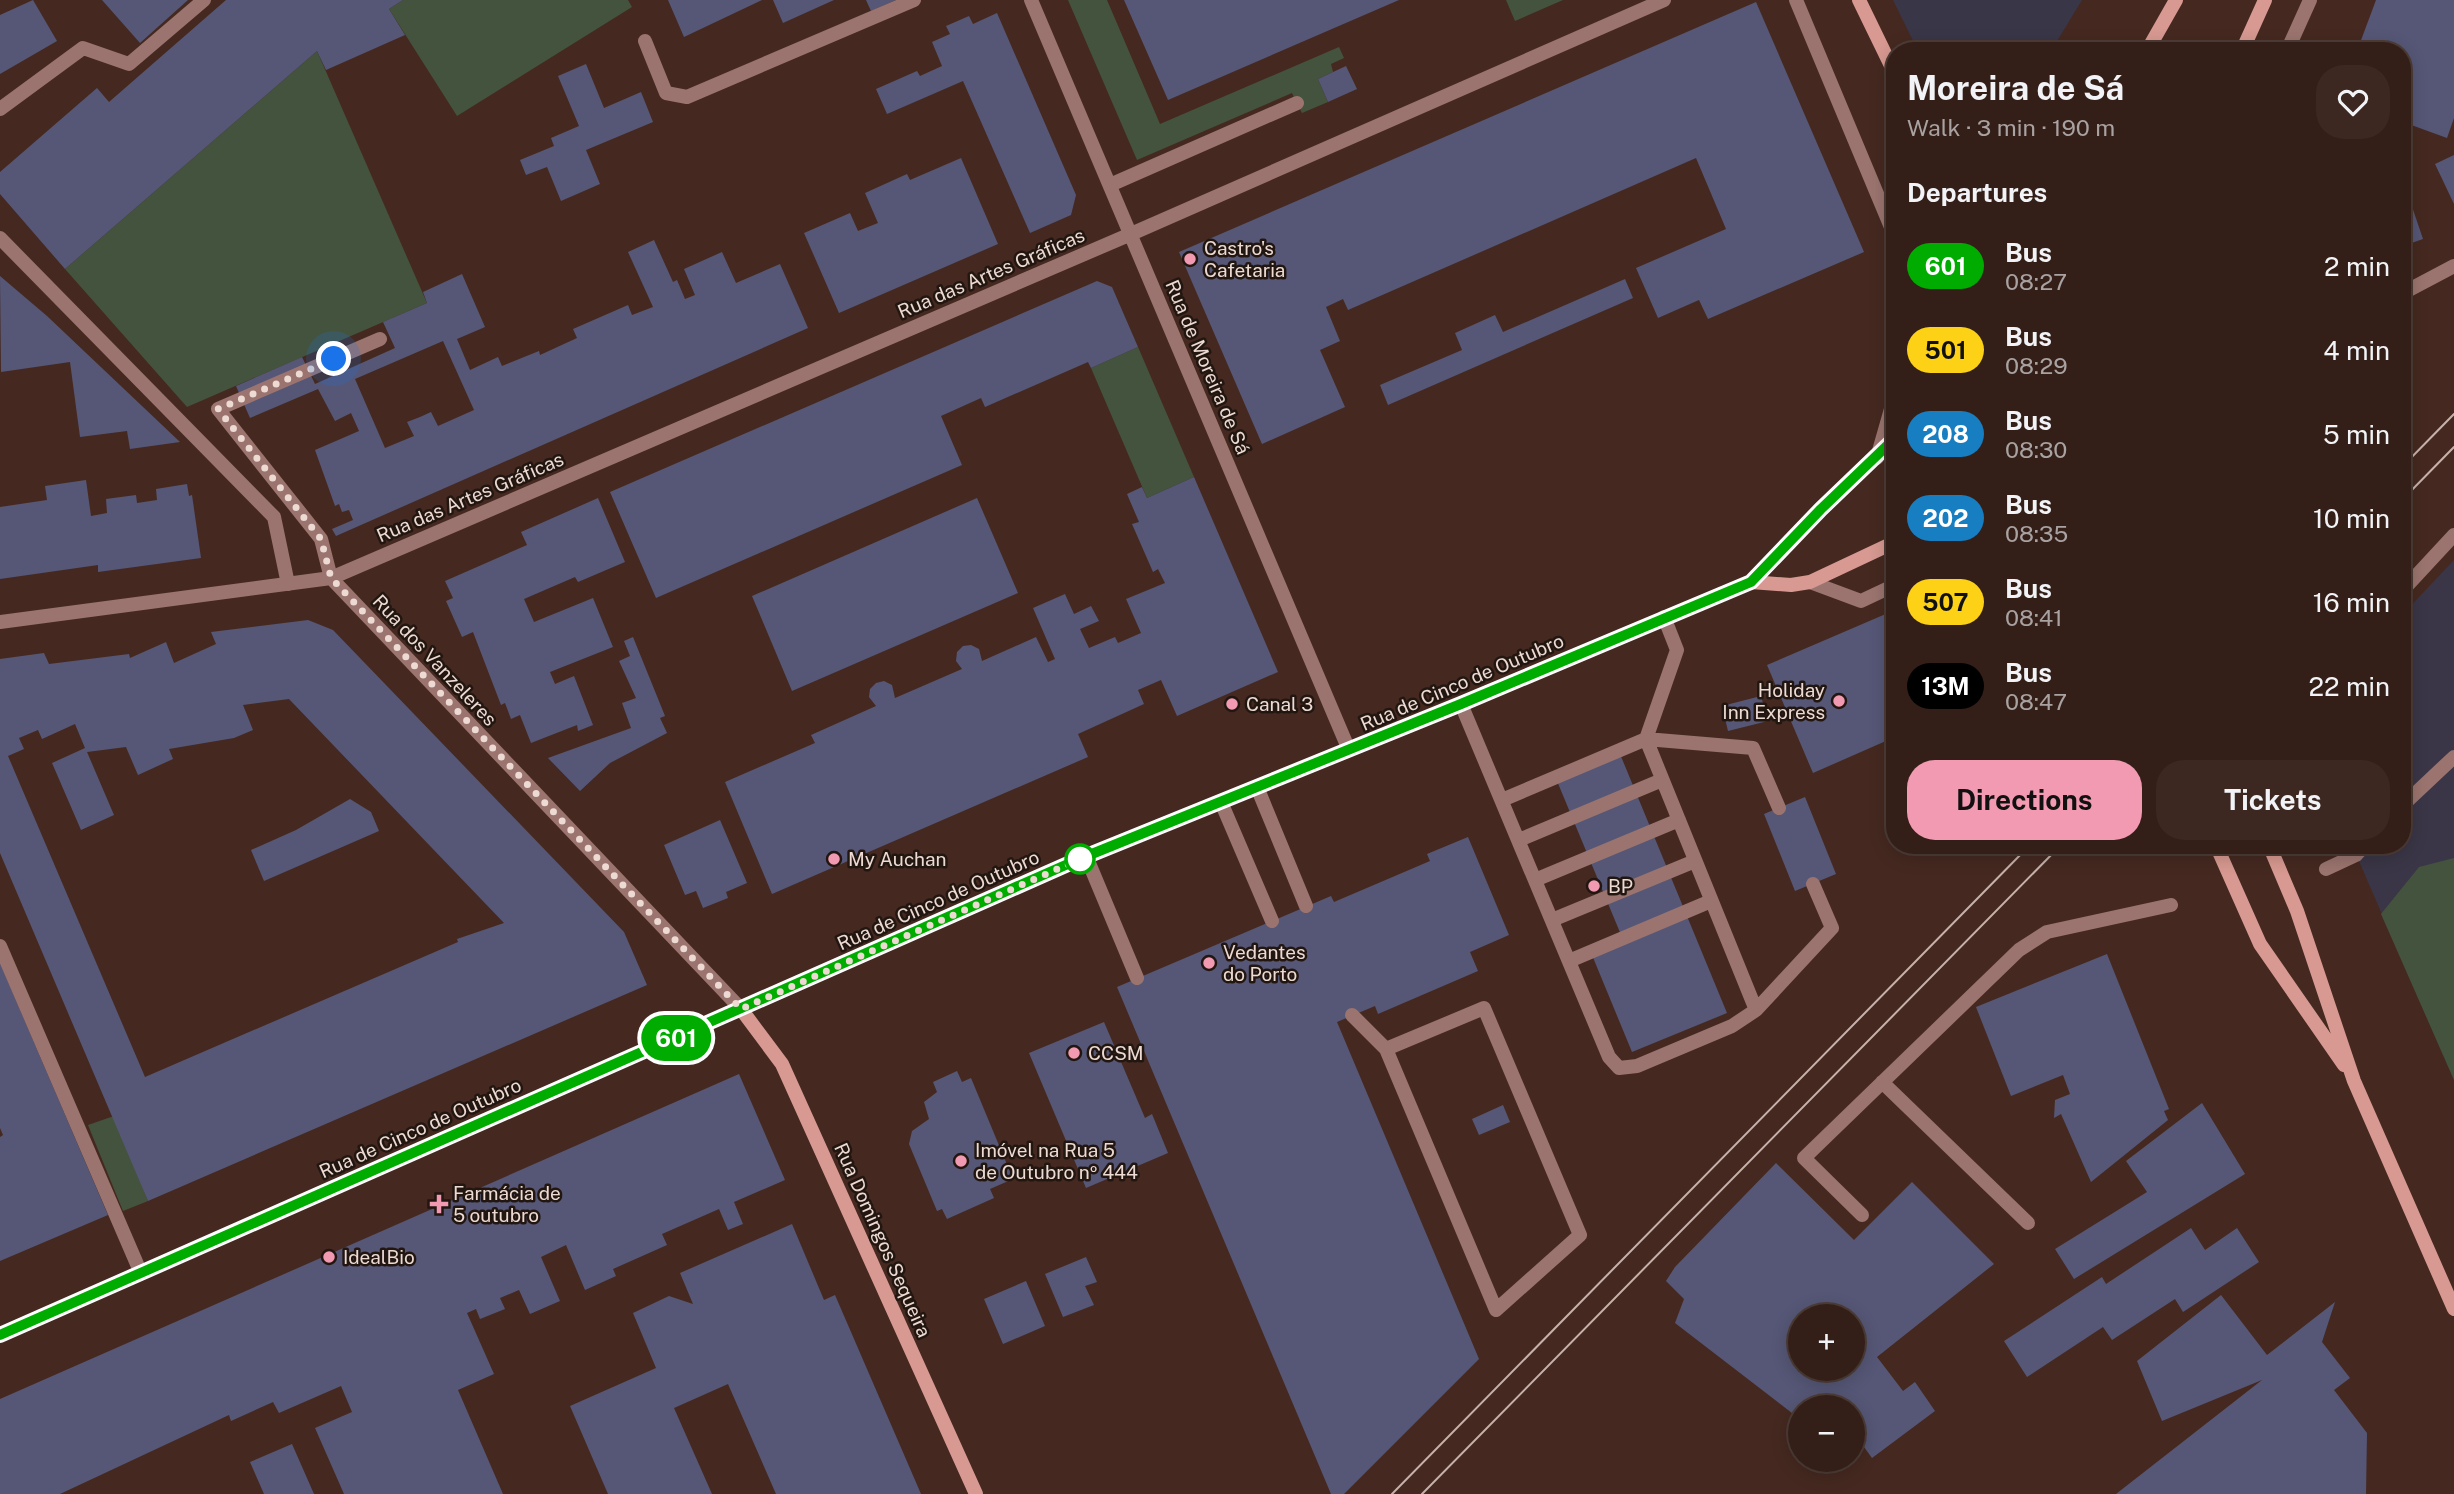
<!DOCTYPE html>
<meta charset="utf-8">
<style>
body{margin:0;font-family:"Public Sans",sans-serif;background:#3c2721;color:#f1f3f6;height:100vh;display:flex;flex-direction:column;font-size:26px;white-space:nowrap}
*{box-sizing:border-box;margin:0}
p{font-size:23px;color:#a9a2a2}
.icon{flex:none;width:38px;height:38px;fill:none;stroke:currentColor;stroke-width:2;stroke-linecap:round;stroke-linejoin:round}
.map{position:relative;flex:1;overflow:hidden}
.drawer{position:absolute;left:1886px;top:42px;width:525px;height:812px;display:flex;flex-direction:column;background:#341f18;border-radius:28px;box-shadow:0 4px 18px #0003,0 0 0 2px #4e3d37}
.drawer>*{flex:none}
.badge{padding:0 14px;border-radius:23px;font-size:24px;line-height:46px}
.buttons{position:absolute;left:1788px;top:1304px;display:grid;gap:14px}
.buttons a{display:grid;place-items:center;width:77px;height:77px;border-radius:50%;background:#341f18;box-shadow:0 4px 18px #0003,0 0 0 2px #4e3d37;font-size:35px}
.you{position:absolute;width:35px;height:35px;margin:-18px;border:5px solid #fff;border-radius:50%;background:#1a73e8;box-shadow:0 0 0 10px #1a73e833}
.map>.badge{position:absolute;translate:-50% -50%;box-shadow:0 0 0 4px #fff}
h2{padding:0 21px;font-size:26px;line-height:63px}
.round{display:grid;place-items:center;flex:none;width:74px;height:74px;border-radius:28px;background:#3c2721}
.summary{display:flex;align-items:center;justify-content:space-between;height:119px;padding:0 21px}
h1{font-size:33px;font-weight:700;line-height:52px}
.button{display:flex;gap:14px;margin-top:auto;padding:14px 21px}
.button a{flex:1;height:80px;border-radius:28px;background:#f19ab1;color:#111;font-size:28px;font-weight:700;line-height:80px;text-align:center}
.button a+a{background:#3c2721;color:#f1f3f6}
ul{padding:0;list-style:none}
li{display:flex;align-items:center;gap:21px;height:84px;padding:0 21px}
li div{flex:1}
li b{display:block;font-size:26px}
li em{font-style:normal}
li .badge{min-width:77px;font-weight:700;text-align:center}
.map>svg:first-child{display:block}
</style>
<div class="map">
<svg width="2454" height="1494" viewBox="0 0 2454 1494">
<rect width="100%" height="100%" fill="#452920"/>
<path fill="#393648" d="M1893,0H2082L2051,51H1918Z"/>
<path fill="#3a3647" d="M2454,560V1080L2352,845H2403V614Z"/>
<path fill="#44533d" d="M403,0H628L632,7L457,116L389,9Z
M1068,0H1107L1160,124L1339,47L1344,58L1331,64L1333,72L1318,79L1328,102L1302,113L1292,93L1137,160Z
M1506,0H1563L1515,21Z
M317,51L427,303L187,407L65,269Z
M1138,347L1194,477L1147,498L1091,368Z
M2454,858V1080L2381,914L2419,867Z
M114,1116L148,1201L123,1211L88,1125Z"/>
<path fill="#565776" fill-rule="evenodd" d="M33,0L57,41L0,74V15Z
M102,0H188L140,43Z
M226,0H403L389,9L405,35L326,70L317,51L65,269L0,194V172L97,88L109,102Z
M668,0H762L684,37Z
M773,0H834L783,23Z
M866,0H896L871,11Z
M1124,0H1399L1168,100Z
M2376,0H2454V118L2447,138L2403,122V51H2357Z
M1756,2L1864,252L1708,319L1699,300L1658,318L1636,268L1726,229L1696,158L1348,310L1343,299L1326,307L1340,341L1320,350L1345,407L1262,444L1179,252Z
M997,13L1076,195L1071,215L1030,233L963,81L887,114L876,89L917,71L920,76L942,66L932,42L950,34L946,26L969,16L973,24Z
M586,64L604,108L641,92L653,122L586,150L600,184L561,201L547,167L526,175L520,160L554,146L551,138L579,126L558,76Z
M1346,66L1357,89L1328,102L1318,79Z
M2454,155V204L2435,164Z
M961,158L998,244L839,313L804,233L850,213L858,231L878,223L865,193L907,174L910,180Z
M2403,180L2423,239L2403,246Z
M654,240L673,282L677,280L685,299L695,295L684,269L722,252L736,283L780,264L808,328L336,536L332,529L353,520L349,510L342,512L339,504L335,506L315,450L359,431L351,413L335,421L318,389L250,418L236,386L302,357L315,384L395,348L383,322L427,303L423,292L462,274L485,327L457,339L470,370L498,357L502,366L539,351L540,355L577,338L573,329L628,305L632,315L653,307L628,252ZM443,341L474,410L438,426L431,412L420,417L407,422L414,436L385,448L355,379Z
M0,276L47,316L180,442L130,449L127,431L80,437L70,362L1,372Z
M1625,279L1633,298L1388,405L1380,385L1462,350L1455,333L1495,315L1503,332Z
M1097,281L1112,287L1138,347L1091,368L1088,362L985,407L981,398L941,416L962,465L656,598L610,492Z
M1194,477L1278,672L1177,716L1161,680L1138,690L1144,704L1078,734L1088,757L772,894L725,782L815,743L811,735L876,706L869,697L870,689L876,683L884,681L892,685L895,698L962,669L956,661L957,652L963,646L971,645L979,649L982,661L1036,637L1048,662L1055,659L1033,608L1065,594L1074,614L1091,606L1099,621L1080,629L1089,648L1115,637L1118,643L1141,633L1126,599L1165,583L1158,569L1153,572L1132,524L1139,522L1127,494L1142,487L1147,498Z
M86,480L91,516L107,513L106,499L136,495L137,503L157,500L156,489L187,484L189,496L192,495L201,558L98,572V565L0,579V507L47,500L45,486Z
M598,498L625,562L578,582L575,577L524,599L534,622L593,598L613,647L550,672L555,684L574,676L593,725L578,731L577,725L531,743L520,715L511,719L505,703L501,705L473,632L462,637L446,601L453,598L445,581L527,545L521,532Z
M977,498L1018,593L792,691L752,596Z
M1895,610V737L1813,773L1767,665Z
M308,620L333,630L624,932L647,985L148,1201L0,853V659L44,653L49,664L129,654L130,658L166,642L174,663L216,644L211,632ZM289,699L504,923L457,939L458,942L145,1077L8,756L24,749L19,738L38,730L42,739L75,724L85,748L52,763L81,830L114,815L87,752L126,747L138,775L173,759L169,749L234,738L253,730L243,705Z
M633,637L665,716L660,718L667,733L610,763L580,791L548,758L631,728L622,703L636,698L619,661L630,656L624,641Z
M1761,696L1768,721L1728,731L1722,706Z
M1620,754L1727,1013L1632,1052L1592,955L1624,942L1557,781Z
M1805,797L1836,874L1795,891L1764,814Z
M350,799L371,812L379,831L264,881L251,850L296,830Z
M720,820L747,883L726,892L728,898L703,908L696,891L685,895L664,845Z
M1468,837L1509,935L1470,952L1478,971L1378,1014L1375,1006L1337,1022L1479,1359L1344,1494H1331L1117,987L1331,896L1334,902L1430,861L1427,854Z
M2107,954L2169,1109L2164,1111L2168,1120L2091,1182L2061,1114L2054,1118L2055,1100L2070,1094L2063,1075L2011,1096L1976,1007Z
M0,963L108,1215L0,1261V1137L3,1135L0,1128Z
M1104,1022L1145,1118L1152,1114L1168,1153L1086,1188L1029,1053Z
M957,1071L962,1082L971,1078L1013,1179L990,1189L994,1198L947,1219L942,1209L937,1211L909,1144L912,1131L929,1119L924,1102L937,1092L933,1082Z
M739,1074L785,1180L734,1202L743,1224L728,1230L719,1209L662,1234L667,1245L613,1269L616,1276L585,1290L566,1245L541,1257L560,1301L530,1314L519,1290L500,1298L505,1309L480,1319L476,1309L467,1313L494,1374L458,1390L503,1494H344L315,1428L352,1412L341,1386L279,1413L273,1402L231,1421L229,1415L60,1494H0V1399Z
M2202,1103L2245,1174L2074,1279L2055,1249L2147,1192L2126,1161Z
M1503,1105L1510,1122L1479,1135L1472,1119Z
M1776,1163L1854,1240L1912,1182L1994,1264L1877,1357L1903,1391L1915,1382L1935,1411L1872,1458L1853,1432V1407H1801V1420L1675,1323L1684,1299L1666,1281L1675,1267ZM1801,1316H1853V1368H1801Z
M792,1224L824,1300L835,1295L921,1494H776L728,1384L674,1408L712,1494H608L570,1406L656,1368L633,1313L669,1296L693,1304L680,1273Z
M2191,1228L2205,1250L2237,1228L2259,1262L2183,1312L2175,1299L2112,1340L2103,1327L2027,1377L2004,1341L2102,1277L2106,1284Z
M1086,1257L1097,1282L1085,1286L1094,1305L1063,1317L1045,1274Z
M1026,1281L1045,1326L1003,1344L984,1299Z
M2221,1295L2267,1355L2335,1302L2322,1342L2350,1378L2334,1390L2367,1433L2366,1494H2116L2262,1380L2162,1421L2137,1361Z
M292,1444L314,1494H264L250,1462Z"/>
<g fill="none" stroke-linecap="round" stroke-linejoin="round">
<path stroke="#9b746f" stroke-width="14" d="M645,41L666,93L687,97L914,0
M0,109L83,48L129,64L204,0
M1110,185L1297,103
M0,238L274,517L288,584
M331,578L321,539L218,409L380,339
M1664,617L1677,650L1646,739L1753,748L1779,808
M1461,704L1609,1057L1619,1068L1637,1066L1732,1026L1756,1010L1832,928L1813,884
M1257,787L1306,906
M1502,800L1646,739L1756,1010
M1221,802L1272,921
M2403,805L2454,757
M1519,840L1662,780
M1086,856L1137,978
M2326,869L2356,855L2365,845
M1535,880L1679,820
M1552,920L1695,861
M1569,961L1711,901
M1352,1015L1386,1049L1496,1310L1580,1235L1484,1008L1386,1049
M1882,1082L2028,1223
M1862,1215L1804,1158L2019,950L2047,932L2171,905"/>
<path stroke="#9b746f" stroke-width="14" d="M1031,0L1349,750
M1796,0L1893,232L1895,245
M2287,51L2310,0
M2403,293L2454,266
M1877,458L1895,395
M331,578L1131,234L1664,0
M1810,582L1861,601L1895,585
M2403,590L2454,535
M0,622L331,578L741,1009
M0,946L140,1271"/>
<path stroke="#d79991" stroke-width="14" d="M1859,0L1895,74
M2147,51L2176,0
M2242,51L2265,0
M1751,582L1791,585L1810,582L1895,542
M2216,845L2260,944L2344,1065
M2269,845L2297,911L2354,1081L2454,1309
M741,1009L782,1064L976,1494
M0,1335L1077,860L1461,704L1751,582L1821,509L1895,438"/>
<path stroke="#c6b2ab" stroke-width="2" d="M2403,466L2454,414
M2403,499L2454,447
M1392,1494L2030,845
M1422,1494L2061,845"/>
</g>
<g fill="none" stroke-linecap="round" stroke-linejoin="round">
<g stroke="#fff" stroke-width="16">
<path id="line" d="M0,1335L1077,860L1461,704L1751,582L1821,509L1895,438"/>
</g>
<use href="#line" stroke="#00ac00" stroke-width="10"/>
<path stroke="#ecdad3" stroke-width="7" stroke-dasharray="0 12.6" d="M334,359L218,409L321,539L331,578L741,1009L1080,859"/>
</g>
<g fill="#f19ab1" stroke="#221611" stroke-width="2.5">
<circle cx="1190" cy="259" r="7"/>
<circle cx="1839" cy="701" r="7"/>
<circle cx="1232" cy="704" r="7"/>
<circle cx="834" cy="859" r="7"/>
<circle cx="1594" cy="886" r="7"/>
<circle cx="1209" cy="963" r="7"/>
<circle cx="1074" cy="1053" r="7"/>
<circle cx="961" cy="1161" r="7"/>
<path d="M435.5 1193.5h7v7h7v7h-7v7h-7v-7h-7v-7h7z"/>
<circle cx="329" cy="1257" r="7"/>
</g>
<circle fill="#fff" stroke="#00ac00" stroke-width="3.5" cx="1080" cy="859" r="14"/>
<g text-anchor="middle" stroke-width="5" stroke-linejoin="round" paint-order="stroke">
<g font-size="19" fill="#ecdad3" stroke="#221611" text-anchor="start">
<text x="1204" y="255">Castro's<tspan x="1204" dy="22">Cafetaria</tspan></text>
<text x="1825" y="697" text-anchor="end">Holiday<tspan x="1825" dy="22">Inn Express</tspan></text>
<text x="1246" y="711">Canal 3</text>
<text x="848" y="866">My Auchan</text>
<text x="1608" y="893">BP</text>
<text x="1223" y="959">Vedantes<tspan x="1223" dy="22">do Porto</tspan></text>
<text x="1088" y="1060">CCSM</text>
<text x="975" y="1157">Imóvel na Rua 5<tspan x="975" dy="22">de Outubro nº 444</tspan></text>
<text x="453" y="1200">Farmácia de<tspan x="453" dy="22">5 outubro</tspan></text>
<text x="343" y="1264">IdealBio</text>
</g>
<g font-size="19" fill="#ecdad3" stroke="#221611">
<text transform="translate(991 273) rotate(-23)" y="7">Rua das Artes Gráficas</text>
<text transform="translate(1208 367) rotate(67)" y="7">Rua de Moreira de Sá</text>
<text transform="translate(470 497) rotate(-23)" y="7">Rua das Artes Gráficas</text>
<text transform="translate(435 660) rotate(47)" y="7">Rua dos Vanzeleres</text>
<text transform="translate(1462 682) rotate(-23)" y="7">Rua de Cinco de Outubro</text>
<text transform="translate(938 900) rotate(-24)" y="7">Rua de Cinco de Outubro</text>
<text transform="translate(420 1128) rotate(-24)" y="7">Rua de Cinco de Outubro</text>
<text transform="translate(883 1240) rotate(66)" y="7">Rua Domingos Sequeira</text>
</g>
</g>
</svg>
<div class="buttons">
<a>+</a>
<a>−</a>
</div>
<div class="you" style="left:334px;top:359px"></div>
<b class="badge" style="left:676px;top:1038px;background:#00ac00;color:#fff">601</b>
<section class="drawer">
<div class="summary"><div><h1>Moreira de Sá</h1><p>Walk · 3 min · 190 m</p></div><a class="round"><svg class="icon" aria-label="heart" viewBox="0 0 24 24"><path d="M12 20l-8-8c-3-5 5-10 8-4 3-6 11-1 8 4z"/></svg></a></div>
<h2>Departures</h2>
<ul>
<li><span class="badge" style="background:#00ac00;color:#fff">601</span><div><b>Bus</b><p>08:27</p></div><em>2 min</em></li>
<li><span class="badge" style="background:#fcd116;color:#111">501</span><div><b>Bus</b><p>08:29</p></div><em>4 min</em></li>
<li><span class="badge" style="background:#187ec2;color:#fff">208</span><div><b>Bus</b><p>08:30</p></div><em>5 min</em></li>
<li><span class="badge" style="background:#187ec2;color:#fff">202</span><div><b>Bus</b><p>08:35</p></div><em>10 min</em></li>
<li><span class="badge" style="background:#fcd116;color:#111">507</span><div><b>Bus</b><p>08:41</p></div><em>16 min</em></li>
<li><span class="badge" style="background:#000;color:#fff">13M</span><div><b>Bus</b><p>08:47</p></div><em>22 min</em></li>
</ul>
<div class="button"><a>Directions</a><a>Tickets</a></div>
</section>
</div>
